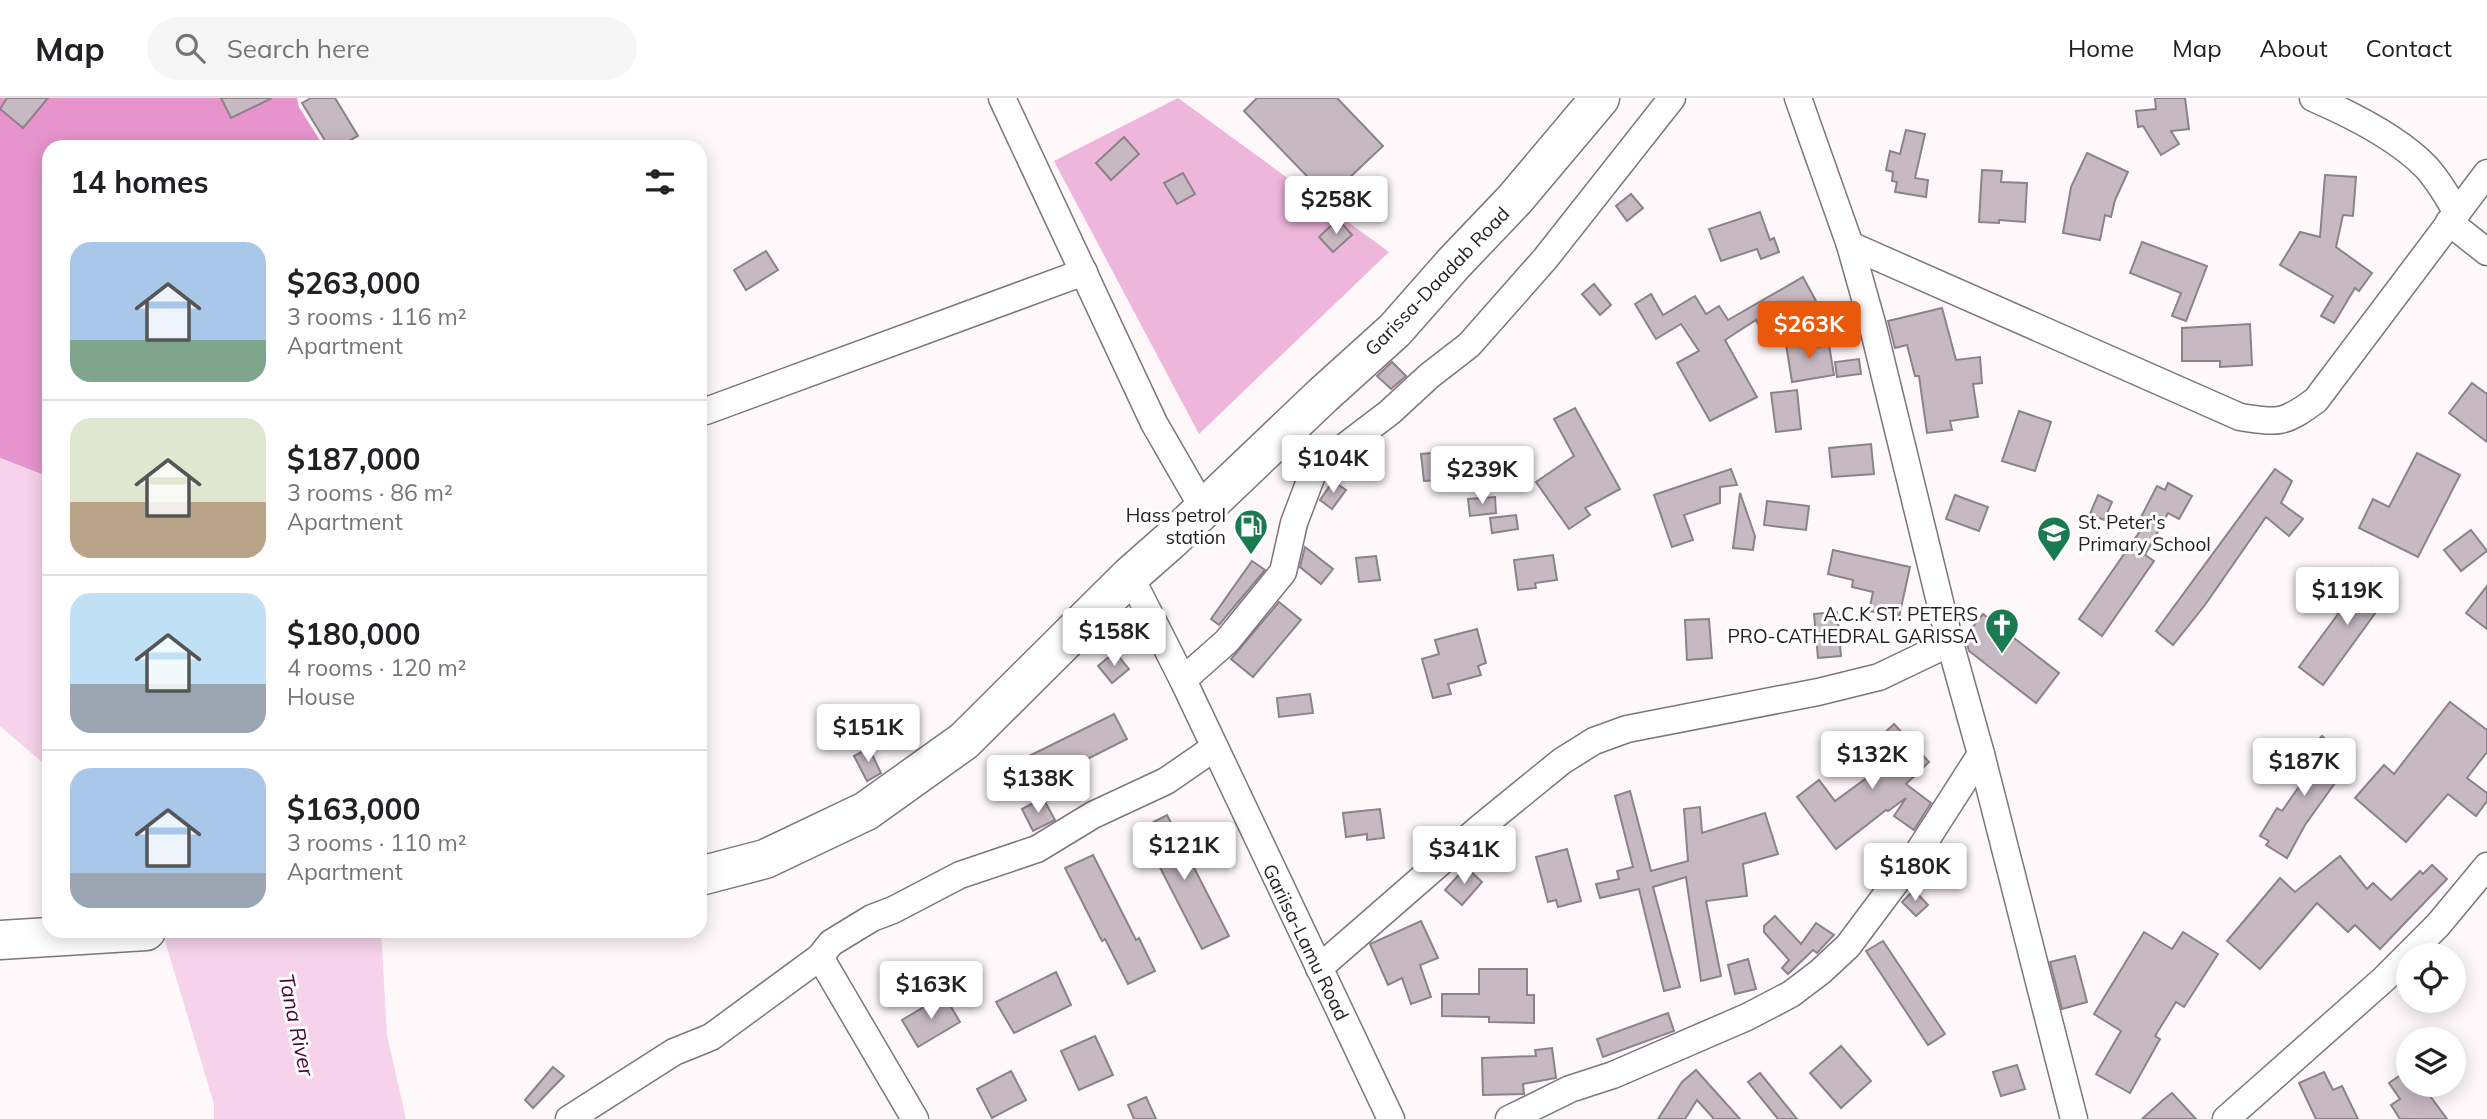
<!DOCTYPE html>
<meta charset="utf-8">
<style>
body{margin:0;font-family:Mulish,sans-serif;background:#f6f6f6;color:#202124;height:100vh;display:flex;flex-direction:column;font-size:26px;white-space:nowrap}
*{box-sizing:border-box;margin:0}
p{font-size:23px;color:#757577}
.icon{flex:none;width:38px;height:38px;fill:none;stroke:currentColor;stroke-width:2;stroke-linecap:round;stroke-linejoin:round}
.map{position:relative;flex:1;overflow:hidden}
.drawer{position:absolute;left:42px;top:42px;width:665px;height:798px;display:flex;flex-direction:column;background:#fff;border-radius:21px;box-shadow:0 4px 18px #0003}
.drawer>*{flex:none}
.fabs{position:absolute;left:2396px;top:845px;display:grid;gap:14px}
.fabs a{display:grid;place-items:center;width:70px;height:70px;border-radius:50%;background:#fff;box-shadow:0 4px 18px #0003;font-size:35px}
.price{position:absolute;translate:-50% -60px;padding:0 16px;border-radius:7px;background:#fff;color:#222;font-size:23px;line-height:46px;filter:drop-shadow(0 2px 4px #0008)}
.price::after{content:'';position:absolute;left:50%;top:42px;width:21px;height:16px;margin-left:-10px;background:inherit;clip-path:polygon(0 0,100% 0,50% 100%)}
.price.active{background:#ea580c;color:#fff}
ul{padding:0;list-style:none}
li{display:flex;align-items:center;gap:21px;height:175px;padding:0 28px}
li+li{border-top:2px solid #e0e0e0}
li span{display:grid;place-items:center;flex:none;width:196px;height:140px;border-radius:21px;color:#555}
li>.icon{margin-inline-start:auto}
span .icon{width:84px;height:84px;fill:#fffc;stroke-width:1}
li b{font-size:30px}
h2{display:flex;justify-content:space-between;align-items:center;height:84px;padding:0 28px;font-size:30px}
header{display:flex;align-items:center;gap:42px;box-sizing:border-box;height:98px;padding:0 35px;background:#fff;border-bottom:2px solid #e0e0e0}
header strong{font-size:33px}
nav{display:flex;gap:38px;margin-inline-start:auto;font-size:24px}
.search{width:490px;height:63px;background:#f6f6f6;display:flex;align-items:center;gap:18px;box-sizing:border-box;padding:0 24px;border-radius:38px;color:#757577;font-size:26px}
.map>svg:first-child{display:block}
</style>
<header>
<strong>Map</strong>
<div class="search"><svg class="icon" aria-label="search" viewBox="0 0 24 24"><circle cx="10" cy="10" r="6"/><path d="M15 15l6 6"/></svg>Search here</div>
<nav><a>Home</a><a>Map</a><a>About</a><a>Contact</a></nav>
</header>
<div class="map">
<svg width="2487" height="1021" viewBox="0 0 2487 1021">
<rect width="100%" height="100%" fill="#fef8fb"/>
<path fill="#efb6dc" d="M1178,0l211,154 -190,182 -145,-273z"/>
<path fill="#e794cc" d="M0,0h297l2,9 25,40h-275v330l-49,-19z"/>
<g fill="#f6d3ea">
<path d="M0,360l49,19v291l-49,-42z"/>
<path d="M162,833h219l6,104 19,84h-192v-15z"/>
</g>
<g fill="#c7b9c2" stroke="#8e8189" stroke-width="2">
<path d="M7,0h41l-25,30 -23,-19z"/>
<path d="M221,0h51l-41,20z"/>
<path d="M311,0h24l23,38 -20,11h-9l-27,-44z"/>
<path d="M1257,0h80l46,48 -55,52 -84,-87z"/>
<path d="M2155,0h30l4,31 -18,2 8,13 -18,11 -18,-29 -5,1 -2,-16 20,-2z"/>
<path d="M1906,32l19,4 -10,44 13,2 -2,17 -31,-5 2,-10 -5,-1 1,-9 -7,-2 4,-19 10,3z"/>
<path d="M1124,39l15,17 -28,26 -15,-17z"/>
<path d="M2087,55l41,19 -13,28 -4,17 -6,-2 -5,25 -37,-7 8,-46z"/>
<path d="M1982,72l20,1 -1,11 26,1 -2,39 -26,-2v3l-20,-1z"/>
<path d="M1183,75l12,21 -18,10 -13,-21z"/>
<path d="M2325,77l31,2 -3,39 -10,-1 -7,32 36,26 -13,18 -4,-3 -21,35 -13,-7 12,-20 -53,-31 20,-33 20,5z"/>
<path d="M1631,96l12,14 -16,13 -11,-15z"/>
<path d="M1760,114l10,28 4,-2 5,14 -18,7 -4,-10 -36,12 -12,-32z"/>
<path d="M1338,121l14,16 -19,17 -14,-15z"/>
<path d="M2142,144l65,24 -21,55 -14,-5 9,-23 -51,-20z"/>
<path d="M766,153l12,19 -32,20 -12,-20z"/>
<path d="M1803,179l13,24 -9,6 5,7 -40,22 -7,-13 -6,3 -3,-6 -31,20 32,57 -47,24 -33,-58 22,-12 -18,-27 -25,15 -21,-35 16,-10 12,21 32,-19 11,18 13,-8 9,14z"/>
<path d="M1594,186l17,21 -11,10 -18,-21z"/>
<path d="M1942,210l14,52 24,-3 2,26 -9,1 5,33 -28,4 2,9 -25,3 -8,-57h-4l-8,-31 -12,3 -7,-27z"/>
<path d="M2250,226l2,41 -32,2v-6h-38v-33z"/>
<path d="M1815,241l1,8 13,-2 5,30 -42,7 -6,-38z"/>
<path d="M1859,261l2,15 -24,3 -2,-15z"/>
<path d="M1392,264l14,14 -15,13 -14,-13z"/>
<path d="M2472,285l15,11v48l-38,-29z"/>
<path d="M1797,292l4,39 -25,3 -5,-39z"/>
<path d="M1575,310l45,81 -35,19 5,7 -21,14 -33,-47 38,-26 -20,-37z"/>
<path d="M2019,313l32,11 -16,49 -33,-10z"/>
<path d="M1871,346l3,30 -42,3 -3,-29z"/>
<path d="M1461,349l2,31 -39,3 -3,-27 23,-2v-4z"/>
<path d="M2417,355l43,22 -42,82 -59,-29 14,-29 16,8z"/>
<path d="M1731,371l6,16 -17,2v16l-36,12 9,25 -21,7 -18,-52z"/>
<path d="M2275,371l17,12 -11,22 22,16 -14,17 -23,-19 -61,88 -32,40 -17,-14z"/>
<path d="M1333,383l13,9 -14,19 -12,-9z"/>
<path d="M2168,385l24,13 -13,23 -11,-6 -23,42 9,6 -52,75 -23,-17 66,-95 -6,-3 18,-35 8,4z"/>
<path d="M1740,395l15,43 -2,14 -20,-2z"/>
<path d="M1955,397l33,12 -9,24 -33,-12z"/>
<path d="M2098,397l14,7 -8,18 -14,-6z"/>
<path d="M1495,399l1,16 -26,3 -2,-17z"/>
<path d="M1767,403l42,5 -3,24 -42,-5z"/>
<path d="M1516,417l2,14 -26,4 -2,-15z"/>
<path d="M2471,432l16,21 -26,20 -17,-21z"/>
<path d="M1305,449l28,22 -12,15 -21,-17z"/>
<path d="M1833,452l77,17 -11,50 -30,-6 4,-19 -21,-5 1,-7 -25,-6z"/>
<path d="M1553,457l4,25 -22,3 1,5 -18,2 -4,-30z"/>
<path d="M1376,458l4,24 -21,2 -3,-24z"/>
<path d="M1252,463l13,9 -46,55 -8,-6z"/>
<path d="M2372,470l23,18 -72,99 -24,-18z"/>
<path d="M2487,488v43l-21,-16z"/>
<path d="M1279,504l22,18 -48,57 -22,-18z"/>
<path d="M1837,514l4,44 -23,2 -4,-44z"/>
<path d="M1983,516l76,59 -23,30 -67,-52 -4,-14z"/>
<path d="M1709,521l3,39 -25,2 -2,-40z"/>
<path d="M1477,531l9,34 -8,3 3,9 -33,9 3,10 -18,4 -11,-39 17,-5 -4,-14z"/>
<path d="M1115,554l14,17 -17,14 -14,-17z"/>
<path d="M1310,596l3,19 -34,4 -2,-19z"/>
<path d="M2450,604l37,28v22l-20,26 20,15v8l-11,15 -28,-22 -42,48 -51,-44 29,-33 10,9z"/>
<path d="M1114,616l13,25 -87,44 -13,-26z"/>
<path d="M1894,626l35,38 -23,22 25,19 -17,27 -20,-14 12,-18 -18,13 -2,-1 -50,39 -39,-52 22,-17 16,21 41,-30 -15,-16z"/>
<path d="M2322,638l26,22 -18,21 5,4 -30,42 -18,33 -21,-13 3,-4 -9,-5 17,-28 5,3 33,-47 -10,-9z"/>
<path d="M869,650l12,25 -14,8 -13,-25z"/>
<path d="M1630,693l21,80 37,-10 -4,-52 16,-2 2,26 63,-20 13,41 -35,10 4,32 -41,5 15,75 -20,5 -15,-104 -33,10 27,100 -16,4 -25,-102 -39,9 -4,-14 23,-5 -2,-8 16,-4 -18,-71z"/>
<path d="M1043,700l12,22 -22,11 -11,-22z"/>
<path d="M1380,711l4,29 -17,2v-6l-21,3 -3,-24z"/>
<path d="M1167,717l62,121 -27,13 -62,-120z"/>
<path d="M1567,751l14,52 -23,6 -2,-7 -8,2 -12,-45z"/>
<path d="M1093,757l43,85 3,-2 16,33 -27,13 -23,-45 -3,2 -37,-73z"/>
<path d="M2340,758l27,33 6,-6 18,17 29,-29 3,3 9,-9 15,14 -67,70 -25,-24 -7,7 -31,-29 -57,66 -33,-28 53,-63 15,14z"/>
<path d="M1466,769l16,15 -20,23 -17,-15z"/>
<path d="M1914,792l14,15 -12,11 -14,-14z"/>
<path d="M1775,818l26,28 15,-21 18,12 -17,18 -4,-3 -25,24 -6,-6 7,-8 -25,-28v-6z"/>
<path d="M1421,823l17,37 -18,7 11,32 -20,7 -9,-26 -14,7 -18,-41z"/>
<path d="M2144,834l28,17 11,-17 35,22 -34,53 -8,-5 -21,34 5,3 -30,54 -34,-19 25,-43 -27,-17z"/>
<path d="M1883,843l62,93 -17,11 -62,-94z"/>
<path d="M2075,858l12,46 -25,7 -12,-47z"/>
<path d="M1748,861l8,30 -21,5 -7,-29z"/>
<path d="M1479,871h48v26h7v28l-45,-1v-5l-47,-1v-22h37z"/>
<path d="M1056,874l15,33 -57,28 -18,-31z"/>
<path d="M944,897l16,27 -42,25 -16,-27z"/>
<path d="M1668,915l6,18 -71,26 -6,-18z"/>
<path d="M1095,938l18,39 -34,15 -18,-39z"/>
<path d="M1841,948l30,35 -30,27 -31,-35z"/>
<path d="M1552,950l4,30 -33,6 1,10 -41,1 -1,-37 54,-2 -1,-6z"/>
<path d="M2017,967l8,24 -24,7 -8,-24z"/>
<path d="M553,969l11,9 -31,32 -8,-8z"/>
<path d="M1696,972l44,49h-26l-17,-19 -12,19h-27l24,-37z"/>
<path d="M2408,972v15h14l25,34h-47l-9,-14 9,-6 -11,-16z"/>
<path d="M1011,973l15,29 -34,18 -15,-29z"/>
<path d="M2324,974l9,18 9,-4 16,33h-42l-17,-36z"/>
<path d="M1760,975l37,46h-19l-30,-37z"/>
<path d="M2172,995l24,26h-54l21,-19z"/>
<path d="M1146,999l10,22h-22l-6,-14z"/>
</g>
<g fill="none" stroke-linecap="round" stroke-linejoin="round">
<g stroke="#81747c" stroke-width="29">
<g id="minor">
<path d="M1002,0l152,325 49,85"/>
<path d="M1798,0l52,147 22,78 78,320 31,111 93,365"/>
<path d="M2313,0c37,16 85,40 113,69 12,13 22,30 31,46"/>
<path d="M2449,124l38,30"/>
<path d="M1850,147l390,172c39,6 44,7 76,-17l171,-227"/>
<path d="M706,313l378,-139"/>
<path d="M1130,478l53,104 208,439"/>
<path d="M1183,582l44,-39 56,-69 11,-49 20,-53 76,-58 39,-36 40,-31 76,-86 127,-161"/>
<path d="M820,859l95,162"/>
<path d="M1319,870l163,-142 80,-65 32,-20 33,-12 191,-37 61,-15 71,-34"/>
<path d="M569,1021l105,-67 37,-15 109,-80 11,-14 41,-25 21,-8 67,-35 77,-26 56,-34 73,-34 48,-33"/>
<path d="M1509,1021l61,-30 43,-14 134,-58 44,-23 29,-22 28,-26 71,-95 62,-97"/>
<path d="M2226,1021l158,-140 54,-54 49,-59"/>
</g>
</g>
<g stroke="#81747c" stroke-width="41">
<g id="highway">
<path d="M700,778l65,-17 101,-48 98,-70 166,-165 42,-37 151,-144 72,-65 59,-67 61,-64 85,-101"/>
<path d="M0,842l146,-9"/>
</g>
</g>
<use href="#minor" stroke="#fff" stroke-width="26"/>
<use href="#highway" stroke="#fff" stroke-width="38"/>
</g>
<defs>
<g id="fuel-pin" transform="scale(1.75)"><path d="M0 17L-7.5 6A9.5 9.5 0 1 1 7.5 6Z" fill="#1a7a50" stroke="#fff"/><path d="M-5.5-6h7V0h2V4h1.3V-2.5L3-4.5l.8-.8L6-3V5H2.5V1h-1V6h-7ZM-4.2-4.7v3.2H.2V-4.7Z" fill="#fff"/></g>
<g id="school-pin" transform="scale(1.75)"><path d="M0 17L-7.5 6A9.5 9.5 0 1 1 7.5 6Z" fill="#1a7a50" stroke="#fff"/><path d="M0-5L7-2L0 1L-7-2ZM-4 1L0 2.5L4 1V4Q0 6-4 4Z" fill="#fff"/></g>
<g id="church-pin" transform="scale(1.75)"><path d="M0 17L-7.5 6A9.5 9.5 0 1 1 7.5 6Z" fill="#1a7a50" stroke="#fff"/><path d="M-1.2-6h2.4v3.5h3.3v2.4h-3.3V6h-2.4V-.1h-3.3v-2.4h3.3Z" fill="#fff"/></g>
</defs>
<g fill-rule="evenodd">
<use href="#fuel-pin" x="1251" y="428"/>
<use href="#school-pin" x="2054" y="435"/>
<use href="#church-pin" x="2002" y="527"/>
</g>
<g text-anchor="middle" stroke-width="6" stroke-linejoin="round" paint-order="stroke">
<g font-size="19" fill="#252023" stroke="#fff">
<text transform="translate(1437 183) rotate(-46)" y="7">Garissa-Daadab Road</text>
<text transform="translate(1306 844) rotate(64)" y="7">Gariisa-Lamu Road</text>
</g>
<g font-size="19" fill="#252023" stroke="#fff" text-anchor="end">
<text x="1226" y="424">Hass petrol<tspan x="1226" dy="22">station</tspan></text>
<text x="2078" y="431" text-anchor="start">St. Peter's<tspan x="2078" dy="22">Primary School</tspan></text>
<text x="1978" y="523">A.C.K ST. PETERS<tspan x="1978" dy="22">PRO-CATHEDRAL GARISSA</tspan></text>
</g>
<g font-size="21" font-style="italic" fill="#4c013c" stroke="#fff">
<text transform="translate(296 927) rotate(78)" y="7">Tana River</text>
</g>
</g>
</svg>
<div class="fabs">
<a><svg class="icon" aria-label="locate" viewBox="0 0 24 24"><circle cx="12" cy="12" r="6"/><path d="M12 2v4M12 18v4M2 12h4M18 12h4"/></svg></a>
<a><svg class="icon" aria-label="layers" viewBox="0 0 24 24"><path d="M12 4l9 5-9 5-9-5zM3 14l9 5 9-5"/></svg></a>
</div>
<b class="price" style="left:1336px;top:138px">$258K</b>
<b class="price active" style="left:1809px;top:263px">$263K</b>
<b class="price" style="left:1333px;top:397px">$104K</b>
<b class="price" style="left:1482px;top:408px">$239K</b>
<b class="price" style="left:2347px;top:529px">$119K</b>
<b class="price" style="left:1114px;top:570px">$158K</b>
<b class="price" style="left:868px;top:666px">$151K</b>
<b class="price" style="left:1872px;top:693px">$132K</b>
<b class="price" style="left:2304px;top:700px">$187K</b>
<b class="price" style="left:1038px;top:717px">$138K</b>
<b class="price" style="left:1184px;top:784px">$121K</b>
<b class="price" style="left:1464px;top:788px">$341K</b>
<b class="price" style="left:1915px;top:805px">$180K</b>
<b class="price" style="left:931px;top:923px">$163K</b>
<section class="drawer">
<h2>14 homes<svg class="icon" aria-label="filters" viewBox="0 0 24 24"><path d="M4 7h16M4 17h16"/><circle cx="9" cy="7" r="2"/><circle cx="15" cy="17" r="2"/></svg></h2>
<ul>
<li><span style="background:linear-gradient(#a9c7e8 70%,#7fa58c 0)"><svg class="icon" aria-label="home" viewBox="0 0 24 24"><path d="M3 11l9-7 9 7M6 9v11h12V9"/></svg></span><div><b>$263,000</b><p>3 rooms · 116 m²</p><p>Apartment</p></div></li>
<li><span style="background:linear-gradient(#dfe7d0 60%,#b9a48a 0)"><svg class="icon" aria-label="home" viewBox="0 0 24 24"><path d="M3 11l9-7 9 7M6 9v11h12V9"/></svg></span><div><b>$187,000</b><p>3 rooms · 86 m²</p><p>Apartment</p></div></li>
<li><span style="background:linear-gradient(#bfe0f5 65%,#9aa5b1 0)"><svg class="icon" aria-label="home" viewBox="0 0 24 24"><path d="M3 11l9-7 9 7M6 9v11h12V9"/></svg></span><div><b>$180,000</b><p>4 rooms · 120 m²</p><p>House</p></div></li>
<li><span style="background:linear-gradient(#a9c7e8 75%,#9aa5b1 0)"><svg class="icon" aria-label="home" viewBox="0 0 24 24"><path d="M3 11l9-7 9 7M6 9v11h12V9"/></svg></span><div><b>$163,000</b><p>3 rooms · 110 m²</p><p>Apartment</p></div></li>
</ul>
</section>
</div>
